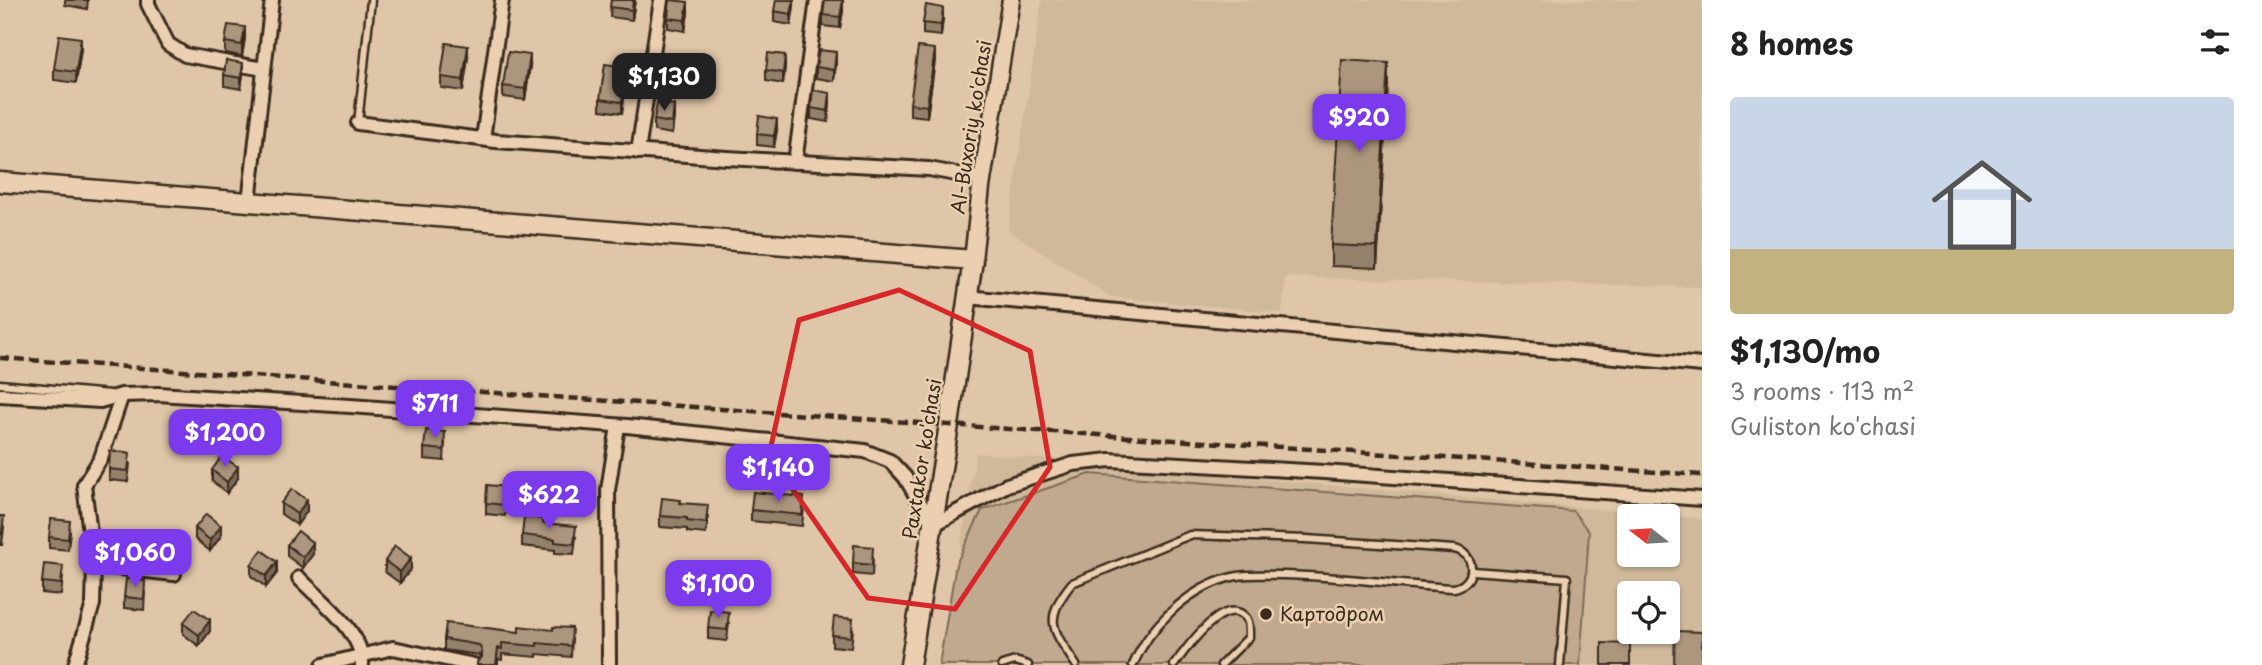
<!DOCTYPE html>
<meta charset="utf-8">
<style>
body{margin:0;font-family:"Playpen Sans",sans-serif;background:#f6f6f6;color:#222;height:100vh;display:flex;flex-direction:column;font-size:26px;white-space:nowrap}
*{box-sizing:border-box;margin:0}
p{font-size:23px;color:#767676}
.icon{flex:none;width:38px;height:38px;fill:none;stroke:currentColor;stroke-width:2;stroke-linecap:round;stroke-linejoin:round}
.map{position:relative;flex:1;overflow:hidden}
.side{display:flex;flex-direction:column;background:#fff;width:560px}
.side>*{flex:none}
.needle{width:46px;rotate:287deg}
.controls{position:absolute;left:1617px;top:504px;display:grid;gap:14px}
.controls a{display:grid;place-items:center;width:63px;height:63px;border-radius:7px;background:#fff;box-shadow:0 2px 5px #0004;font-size:35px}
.price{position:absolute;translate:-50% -60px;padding:0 16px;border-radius:14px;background:#7c3aed;color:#fff;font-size:23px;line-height:46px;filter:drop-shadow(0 2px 4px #0008)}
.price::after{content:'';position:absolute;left:50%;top:42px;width:21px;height:16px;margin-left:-10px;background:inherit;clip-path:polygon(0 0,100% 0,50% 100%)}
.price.on{background:#222;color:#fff}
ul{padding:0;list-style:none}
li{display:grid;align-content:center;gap:14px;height:371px;padding:0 28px}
li span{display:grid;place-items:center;height:217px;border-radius:7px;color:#555}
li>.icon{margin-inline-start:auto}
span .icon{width:126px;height:126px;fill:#fffc;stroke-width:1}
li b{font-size:30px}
h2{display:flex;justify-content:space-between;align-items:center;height:84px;padding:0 28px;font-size:30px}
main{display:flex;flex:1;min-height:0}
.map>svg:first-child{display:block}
</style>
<main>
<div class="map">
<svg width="1702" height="665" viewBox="0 0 1702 665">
<rect width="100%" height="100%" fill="#e0c6a8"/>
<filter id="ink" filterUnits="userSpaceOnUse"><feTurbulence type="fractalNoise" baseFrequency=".0143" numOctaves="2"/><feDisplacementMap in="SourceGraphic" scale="14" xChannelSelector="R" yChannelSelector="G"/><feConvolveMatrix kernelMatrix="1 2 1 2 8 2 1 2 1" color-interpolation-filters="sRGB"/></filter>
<g filter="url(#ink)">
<g fill="#d0b89b" fill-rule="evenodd">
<path d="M1042,0h660v287l-417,-10 -3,36 -171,-16 -103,-67z"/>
<path d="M976,453l726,66v146h-761zM1629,516h39v39h-39zM1629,593h39v39h-39z"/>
</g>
<path fill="#c1a98f" stroke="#7e6a56" stroke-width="2" d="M1090,474l483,37 16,21 -9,133h-641l17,-101 26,-54z"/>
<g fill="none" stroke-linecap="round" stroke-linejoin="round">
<g stroke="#3b2a1e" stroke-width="11">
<g id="service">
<path d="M358,123l13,-123"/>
<path d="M0,384l110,10"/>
<path d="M1472,571l95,7 -7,87"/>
<path d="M1002,665l13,-4 13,4"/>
<path d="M1076,665c-23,-35 -34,-45 -4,-82l118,-48 116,4 148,10c22,4 24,34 0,39 -57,-3 -113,-12 -171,-13 -19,0 -40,-2 -58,4 -39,12 -76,48 -92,86"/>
<path d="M1174,665c11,-15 44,-62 66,-52 10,5 9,14 9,24l-28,28"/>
</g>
</g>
<g stroke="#3b2a1e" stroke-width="18">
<g id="minor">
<path d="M148,0v4l20,40 17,11 79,14"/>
<path d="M358,123l138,18 231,17 202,11 54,10"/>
<path d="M483,139l19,-139"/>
<path d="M638,152l23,-152"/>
<path d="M795,162l22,-162"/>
<path d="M249,202l23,-202"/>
<path d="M967,297l735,68"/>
<path d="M0,395l100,6 22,-6 36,-1 192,12 277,20 238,25 25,10 15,16 28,48 74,-40 66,-21 37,-4 214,12 378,27"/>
<path d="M94,565l80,9"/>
<path d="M299,578c21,22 65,54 63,87"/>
<path d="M75,665l18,-61 1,-39 -10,-80 17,-27 21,-63"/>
<path d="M323,665l70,-17 81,17"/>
<path d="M609,665l-1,-175 10,-64"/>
</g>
</g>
<g stroke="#3b2a1e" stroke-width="21">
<path id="tertiary" d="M973,260l8,-73 30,-187"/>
</g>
<g stroke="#3b2a1e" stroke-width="23">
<path id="secondary" d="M0,182l973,78 -24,165 -39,240"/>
</g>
<use href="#service" stroke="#ead0b1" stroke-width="6"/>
<use href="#minor" stroke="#ead0b1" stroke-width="12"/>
<use href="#tertiary" stroke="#ead0b1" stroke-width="16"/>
<use href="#secondary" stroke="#ead0b1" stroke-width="18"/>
<path stroke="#3b2a1e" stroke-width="4.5" stroke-dasharray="10 5" stroke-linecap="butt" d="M0,358l949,67 753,50"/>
</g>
<g fill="#94816c" stroke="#3b2a1e" stroke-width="2">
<path d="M65,0h23l-1,9 -22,-4z"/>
<path d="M611,0h24l-3,20 -22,-3z"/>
<path d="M794,0l-3,25 -17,-3v-11z"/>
<path d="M843,11l-3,17 -17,-2v-11z"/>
<path d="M688,13l-3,18 -17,-3v-10z"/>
<path d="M943,18l-2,18 -18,-2v-11z"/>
<path d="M245,38l-3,18 -17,-3v-11z"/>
<path d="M81,49l-5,34 -22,-3v-11z"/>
<path d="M468,57l-5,34 -22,-3v-11z"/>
<path d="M935,60l-8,57 -17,-2v-11z"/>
<path d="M836,63l-2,18 -18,-3v-11z"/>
<path d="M530,66l-5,34 -22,-3v-11z"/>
<path d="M785,66l-2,18 -17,-3v-11z"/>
<path d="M243,74l-2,15 -17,-3v-11z"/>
<path d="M627,78l-5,35 -22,-3v-11z"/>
<path d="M1388,83l-11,185 -46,-2v-21z"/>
<path d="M830,104l-2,18 -17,-3v-11z"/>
<path d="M674,116l-2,18 -18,-3v-11z"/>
<path d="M777,130l-3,17 -17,-2v-11z"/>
<path d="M445,443l-1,18 -20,-2v-11z"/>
<path d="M130,464l-2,18 -19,-2v-11z"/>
<path d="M212,470l26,8 -11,15 -15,-12z"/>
<path d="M507,498l-2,18 -19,-2v-11z"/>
<path d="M281,503l26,8 -10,14 -16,-11z"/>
<path d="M681,503l27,13 -2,18 -19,-2v-3l-27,-2v-11z"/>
<path d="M804,508l-2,18 -51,-5v-11z"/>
<path d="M0,516l4,11 -2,18h-2z"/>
<path d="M543,523l33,14 -2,17 -19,-1v-3l-33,-4v-11z"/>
<path d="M195,528l26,8 -11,15 -15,-12z"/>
<path d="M70,532l-2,18 -19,-2v-11z"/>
<path d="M287,545l26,9 -10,14 -16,-12z"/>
<path d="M156,549l-2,14 -19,-2v-11z"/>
<path d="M873,558l-1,18 -19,-2v-11z"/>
<path d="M385,561l26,8 -11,14 -15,-11z"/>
<path d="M251,565l26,8 -11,14 -15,-11z"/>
<path d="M63,577l-2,18 -19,-2v-11z"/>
<path d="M145,592l-1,18 -20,-2v-11z"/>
<path d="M183,623l27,8 -11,15 -16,-12z"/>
<path d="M729,623l-2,18 -19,-2v-11z"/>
<path d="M853,630l-2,18 -19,-2v-11z"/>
<path d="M444,639h128l-1,18 -34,-3v3l-35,-3v6l-4,-1v6h-21l3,-6 -1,-4 -35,-5z"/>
</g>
<g fill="#786958" stroke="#3b2a1e" stroke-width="2">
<path d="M633,0h2l-3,20v-10z"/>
<path d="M794,0v7l-3,18v-11z"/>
<path d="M843,0v11l-3,17v-11z"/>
<path d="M688,2v11l-3,18v-11z"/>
<path d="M943,8v10l-2,18v-11z"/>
<path d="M245,27v11l-3,18v-11z"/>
<path d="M81,38v11l-5,34v-11z"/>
<path d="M468,46v11l-5,34v-11z"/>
<path d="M935,49v11l-8,57v-11z"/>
<path d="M836,52v11l-2,18v-11z"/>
<path d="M530,55v11l-5,34v-11z"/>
<path d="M785,55v11l-2,18v-11z"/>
<path d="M243,63v11l-2,15v-11z"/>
<path d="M1388,63v20l-11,185v-21z"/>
<path d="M627,67v11l-5,35v-11z"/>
<path d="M830,93v11l-2,18v-11z"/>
<path d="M674,105v11l-2,18v-11z"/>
<path d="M777,119v11l-3,17v-11z"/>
<path d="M238,467v11l-11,15v-11z"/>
<path d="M307,500v11l-10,14v-11z"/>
<path d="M221,526v10l-11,15v-11z"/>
<path d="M313,543v11l-10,14v-11z"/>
<path d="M411,558v11l-11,14v-11z"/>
<path d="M277,562v11l-11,14v-11z"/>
<path d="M210,620v11l-11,15v-11z"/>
</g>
<g fill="#ac967e" stroke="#3b2a1e" stroke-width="2">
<path d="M611,0h22l-1,10 -22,-3z"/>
<path d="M670,0l18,2 -3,18 -17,-2z"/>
<path d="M776,0h18l-3,14 -17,-3z"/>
<path d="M825,0h18l-3,17 -17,-2z"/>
<path d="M926,5l17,3 -2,17 -18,-2z"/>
<path d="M228,25l17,2 -3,18 -17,-3z"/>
<path d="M59,35l22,3 -5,34 -22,-3z"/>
<path d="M446,43l22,3 -5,34 -22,-3z"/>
<path d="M918,47l17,2 -8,57 -17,-2z"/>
<path d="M819,50l17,2 -2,18 -18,-3z"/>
<path d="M508,52l22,3 -5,34 -22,-3z"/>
<path d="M768,53l17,2 -2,18 -17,-3z"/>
<path d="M226,60l17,3 -2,15 -17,-3z"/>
<path d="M1342,60l46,3 -11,184 -46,-2z"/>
<path d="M605,64l22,3 -5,35 -22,-3z"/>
<path d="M813,90l17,3 -2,18 -17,-3z"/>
<path d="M657,103l17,2 -2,18 -18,-3z"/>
<path d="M759,116l18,3 -3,17 -17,-2z"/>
<path d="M426,430l19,2 -1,18 -20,-2z"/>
<path d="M110,451l20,2 -2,18 -19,-2z"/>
<path d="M222,456l16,11 -11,15 -15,-12z"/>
<path d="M487,485l20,2 -2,18 -19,-2z"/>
<path d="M292,489l15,11 -10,14 -16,-11z"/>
<path d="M753,492l51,5 -2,18 -51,-5z"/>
<path d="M662,498l19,2 -1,3 28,2 -2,18 -19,-2v-3l-27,-2z"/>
<path d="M206,514l15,12 -11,14 -15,-12z"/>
<path d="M0,516h4l-2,18h-2z"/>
<path d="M524,517l19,2v4l33,3 -2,18 -19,-2v-3l-33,-4z"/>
<path d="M51,519l19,2 -2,18 -19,-2z"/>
<path d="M298,531l15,12 -10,14 -16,-12z"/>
<path d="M137,536l19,2 -2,14 -19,-2z"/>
<path d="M854,545l19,2 -1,18 -19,-2z"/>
<path d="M395,546l16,12 -11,14 -15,-11z"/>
<path d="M262,550l15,12 -11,14 -15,-11z"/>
<path d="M44,564l19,2 -2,18 -19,-2z"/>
<path d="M126,579l19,2 -1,18 -20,-2z"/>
<path d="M194,609l16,11 -11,15 -16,-12z"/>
<path d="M710,610l19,2 -2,18 -19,-2z"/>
<path d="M834,617l19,2 -2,18 -19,-2z"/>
<path d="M446,623l73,9v-6l34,4v-3l19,1 -1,18 -34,-3v3l-35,-3v6l-4,-1 -2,17h-19v-3l5,-5v-6l-3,-6 -35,-6z"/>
<path d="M1675,631l27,1v33h-28z"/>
<path d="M1602,643l28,1v21h-28z"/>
</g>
</g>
<path fill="none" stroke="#d62828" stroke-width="5" stroke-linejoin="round" d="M899,290l131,61 20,116 -95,142 -87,-11 -99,-143 30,-135z"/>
<circle fill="#3b2a1e" stroke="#ead0b1" stroke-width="2.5" cx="1266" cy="614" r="7"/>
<g text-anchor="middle" stroke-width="5" stroke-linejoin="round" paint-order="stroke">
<g font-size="19" fill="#3b2a1e" stroke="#ead0b1">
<text transform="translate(971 127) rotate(-81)" y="7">Al-Buxoriy ko'chasi</text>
<text transform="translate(922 459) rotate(-81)" y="7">Paxtakor ko'chasi</text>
</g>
<g font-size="19" fill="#3b2a1e" stroke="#ead0b1" text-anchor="start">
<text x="1280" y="621">Картодром</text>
</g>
</g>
</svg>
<div class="controls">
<a><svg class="needle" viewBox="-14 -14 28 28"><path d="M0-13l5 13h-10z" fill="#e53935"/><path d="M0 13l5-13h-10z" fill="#767676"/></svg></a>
<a><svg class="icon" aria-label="locate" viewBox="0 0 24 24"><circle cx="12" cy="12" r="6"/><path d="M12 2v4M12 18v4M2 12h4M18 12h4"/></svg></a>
</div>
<b class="price on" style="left:664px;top:113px">$1,130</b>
<b class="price" style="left:1359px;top:154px">$920</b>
<b class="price" style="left:435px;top:440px">$711</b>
<b class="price" style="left:225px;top:469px">$1,200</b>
<b class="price" style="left:778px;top:504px">$1,140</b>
<b class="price" style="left:549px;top:531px">$622</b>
<b class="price" style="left:135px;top:589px">$1,060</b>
<b class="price" style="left:718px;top:620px">$1,100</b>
</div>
<section class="side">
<h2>8 homes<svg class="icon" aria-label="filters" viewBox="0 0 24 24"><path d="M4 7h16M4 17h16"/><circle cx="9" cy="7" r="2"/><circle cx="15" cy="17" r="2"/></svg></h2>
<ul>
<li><span style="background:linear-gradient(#c9d6e8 70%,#c2b280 0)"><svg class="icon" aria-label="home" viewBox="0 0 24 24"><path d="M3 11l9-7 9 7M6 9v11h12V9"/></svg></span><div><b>$1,130/mo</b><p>3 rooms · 113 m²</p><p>Guliston ko'chasi</p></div></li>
</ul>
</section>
</main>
